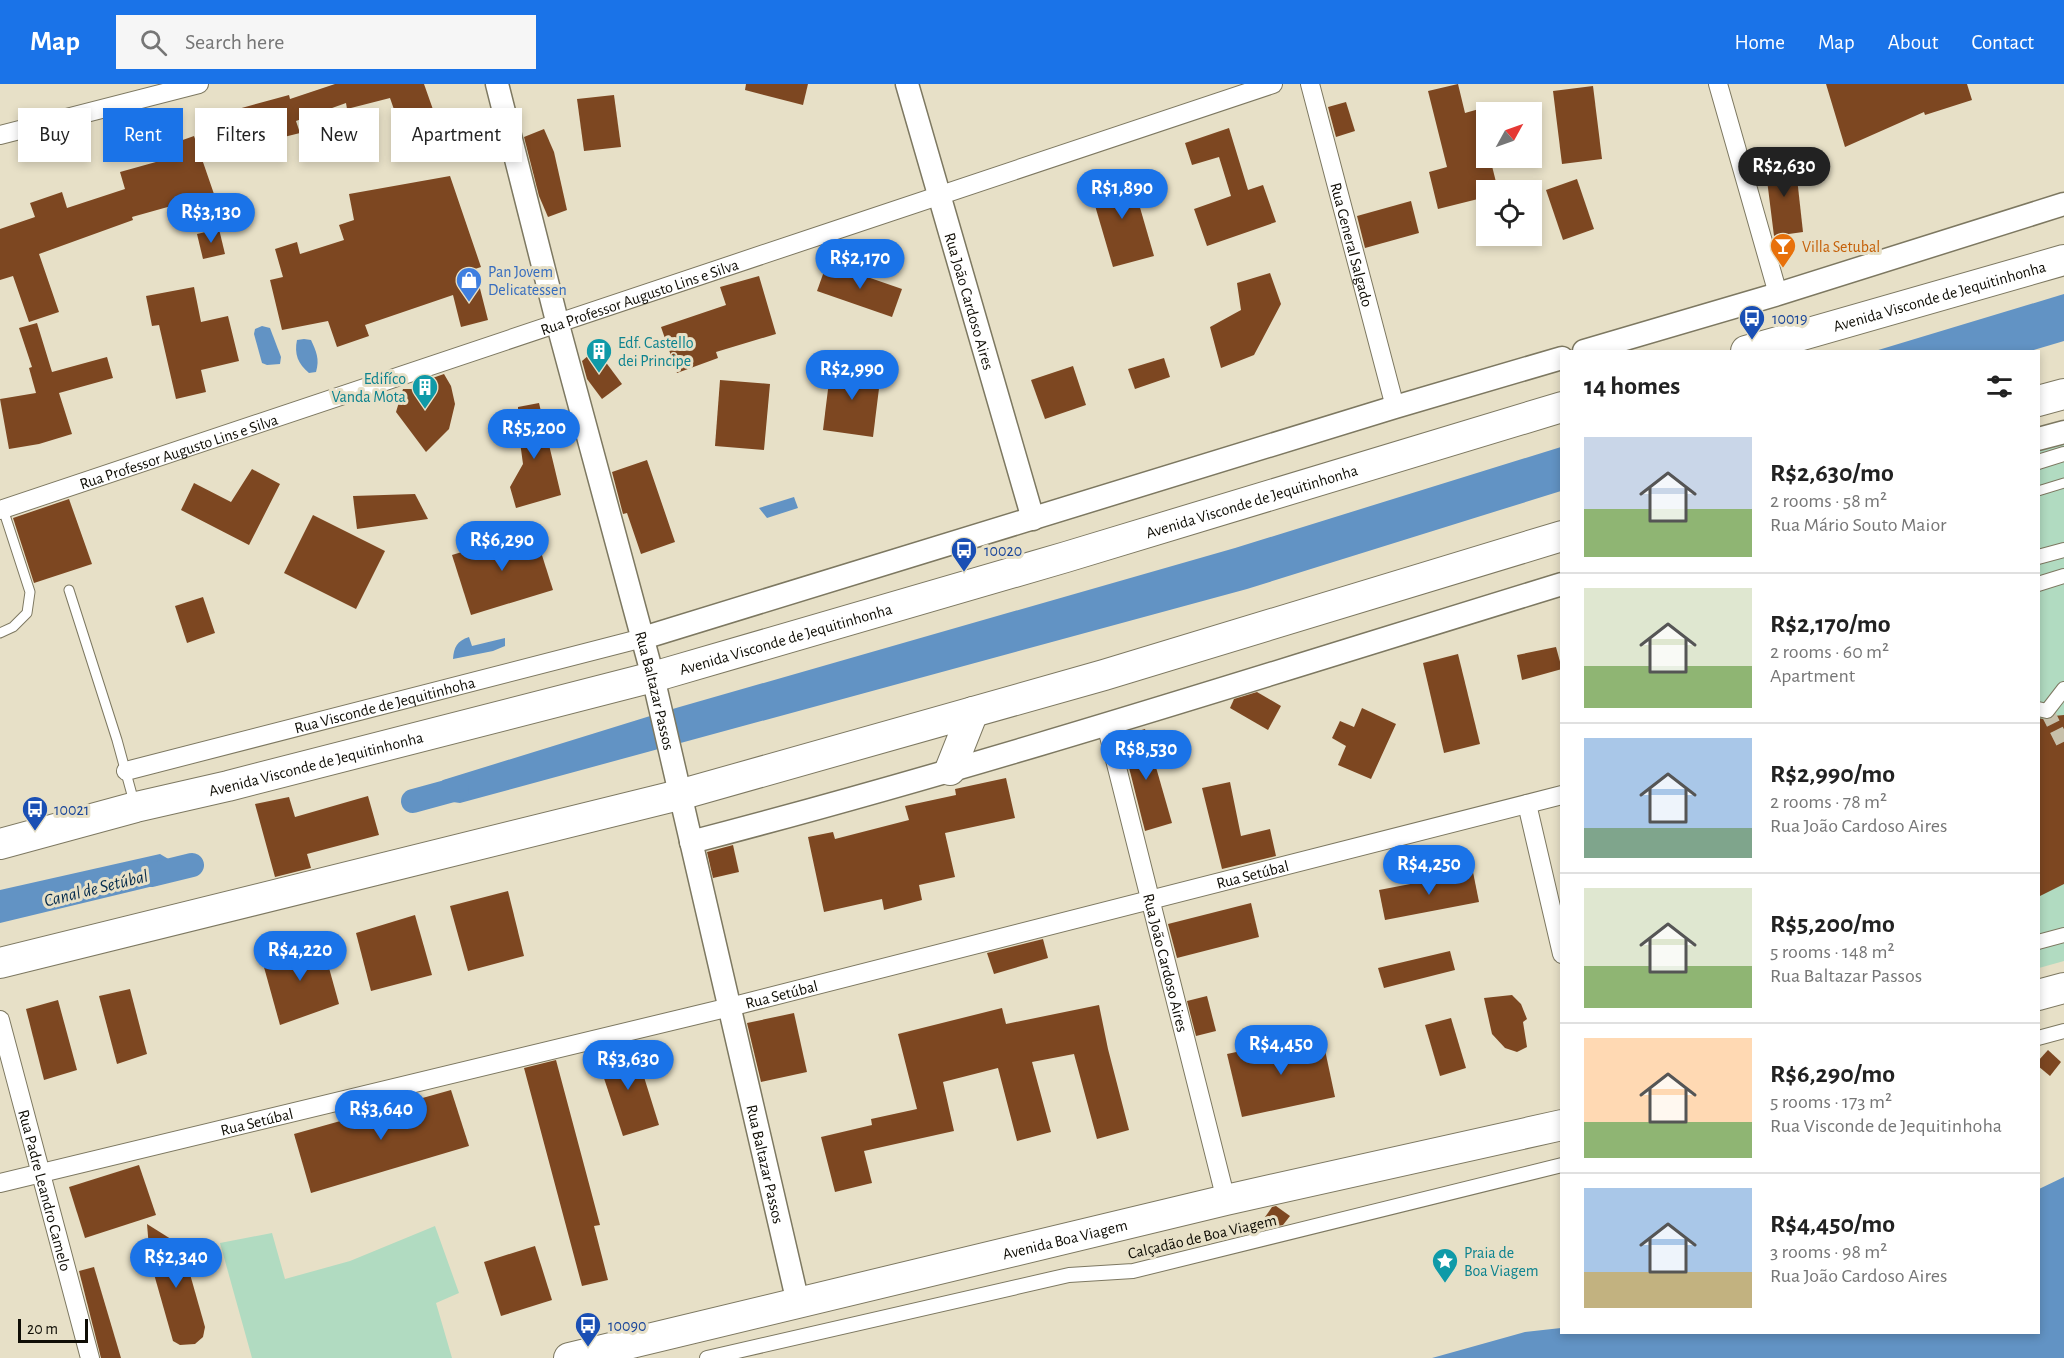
<!DOCTYPE html>
<meta charset="utf-8">
<style>
body{margin:0;font-family:"Alegreya Sans",sans-serif;background:#f6f6f6;color:#222;height:100vh;display:flex;flex-direction:column;font-size:22px;white-space:nowrap}
*{box-sizing:border-box;margin:0}
p{font-size:20px;color:#767676}
.icon{flex:none;width:33px;height:33px;fill:none;stroke:currentColor;stroke-width:2;stroke-linecap:round;stroke-linejoin:round}
.map{position:relative;flex:1;overflow:hidden}
.side{position:absolute;left:1560px;top:266px;width:480px;height:984px;display:flex;flex-direction:column;background:#fff;border-radius:0px;box-shadow:0 3px 9px #0003}
.side>*{flex:none}
.top-card{position:absolute;left:18px;top:24px;width:570px;height:54px;display:flex;gap:12px}
.needle{width:39px;rotate:50deg}
.controls{position:absolute;left:1476px;top:18px;display:grid;gap:12px}
.controls a{display:grid;place-items:center;width:66px;height:66px;border-radius:0px;background:#fff;box-shadow:0 3px 9px #0003;font-size:30px}
.scale{position:absolute;left:18px;bottom:15px;width:70px;box-sizing:border-box;padding-left:6px;border:3px solid #0f0d05;border-top:0;font-size:16px;line-height:21px;white-space:nowrap;color:#0f0d05;-webkit-text-stroke:4px #e7e0c7;paint-order:stroke}
.price{position:absolute;translate:-50% -51px;padding:0 14px;border-radius:21px;background:#1a73e8;color:#fff;font-size:20px;line-height:39px;filter:drop-shadow(0 2px 3px #0008)}
.price::after{content:'';position:absolute;left:50%;top:36px;width:18px;height:14px;margin-left:-9px;background:inherit;clip-path:polygon(0 0,100% 0,50% 100%)}
.price.active{background:#222;color:#fff}
ul{padding:0;list-style:none}
li{display:flex;align-items:center;gap:18px;height:150px;padding:0 24px}
li+li{border-top:2px solid #e0e0e0}
li span{display:grid;place-items:center;flex:none;width:168px;height:120px;border-radius:0px;color:#555}
li>.icon{margin-inline-start:auto}
span .icon{width:72px;height:72px;fill:#fffc;stroke-width:1}
li b{font-size:26px}
h2{display:flex;justify-content:space-between;align-items:center;height:72px;padding:0 24px;font-size:26px}
.tag{padding:0 21px;border-radius:0px;background:#fff;box-shadow:0 3px 9px #0003;font-size:21px;line-height:54px}
.tag.active{background:#1a73e8;color:#fff}
header{display:flex;align-items:center;gap:36px;box-sizing:border-box;height:84px;padding:0 30px;background:#1a73e8;color:#fff}
header strong{font-size:28px}
nav{display:flex;gap:33px;margin-inline-start:auto;font-size:21px}
.search{width:420px;height:54px;background:#f6f6f6;display:flex;align-items:center;gap:15px;box-sizing:border-box;padding:0 21px;border-radius:0px;color:#767676;font-size:22px}
.map>svg:first-child{display:block}
</style>
<header>
<strong>Map</strong>
<div class="search"><svg class="icon" aria-label="search" viewBox="0 0 24 24"><circle cx="10" cy="10" r="6"/><path d="M15 15l6 6"/></svg>Search here</div>
<nav><a>Home</a><a>Map</a><a>About</a><a>Contact</a></nav>
</header>
<div class="map">
<svg width="2064" height="1274" viewBox="0 0 2064 1274">
<rect width="100%" height="100%" fill="#e7e0c7"/>
<g fill="#b1dbc1">
<path d="M2064,355v522l-25,7 -1,-521z"/>
<path d="M435,1142l24,67 -23,10 16,55h-200l-32,-115 52,-10 13,46 65,-18z"/>
</g>
<g fill="#6293c4">
<path d="M2064,210v47l-34,10h-155z"/>
<path d="M262,242l8,2 11,29 -1,7 -13,1 -5,-2 -8,-29 1,-5z"/>
<path d="M304,255l7,1c5,11 9,19 5,32l-7,1c-11,-9 -15,-19 -12,-33z"/>
<path d="M1561,363v44l-314,98 -787,214 -36,-5 19,-18 233,-72 559,-160z"/>
<path d="M794,413l4,11 -31,10 -8,-10z"/>
<path d="M469,553l3,9 33,-8v8l-12,5 -40,8c1,-12 4,-18 16,-22z"/>
<path d="M160,770l22,13 -20,17 -162,39v-33z"/>
<path d="M2064,1093v181h-632l93,-26 36,-4 1,4h476l1,-143z"/>
</g>
<g fill="none" stroke-linecap="round" stroke-linejoin="round">
<g stroke="#6293c4" stroke-width="24">
<path d="M413,717l44,-12"/>
<path d="M151,791l41,-10"/>
</g>
</g>
<g fill="#7d4721">
<path d="M335,0h89l18,51 -35,12 -17,-49 -43,11 -1,-6 -50,18 4,12 -52,13 -10,-37 51,-14 1,4z"/>
<path d="M746,0h62l-5,21 -58,-15z"/>
<path d="M1458,0l7,29 21,-6v51h4l8,32h-12v7l-48,12 -9,-37 18,-5 -19,-76z"/>
<path d="M1826,0h141l5,16 -47,15 -1,-3 -79,35z"/>
<path d="M1593,2l9,73 -40,5 -9,-73z"/>
<path d="M614,11l7,52 -37,4 -7,-52z"/>
<path d="M1346,18l9,29 -19,6 -8,-30z"/>
<path d="M1229,44l19,62 15,-5 13,37 -69,24 -13,-37 37,-13 -12,-39 -27,8 -7,-22z"/>
<path d="M544,45l10,23 13,58 -19,7 -9,-21 -15,-59z"/>
<path d="M194,52l20,58 -82,23 1,3 -94,34 20,58 -30,10 -16,-46 -13,4v-51l35,-12 -5,-14 32,-11 5,16 58,-19 -5,-17 61,-17 -4,-13z"/>
<path d="M1795,76l8,72 -29,4 -9,-72z"/>
<path d="M1130,89l24,83 -41,11 -24,-82z"/>
<path d="M450,92l31,91 -6,2 13,51 -27,7 -8,-32 -88,30 4,11 -32,11 -9,-26 -46,9 -12,-50 13,-3 -8,-28 22,-7 3,12 44,-14 -5,-15 15,-5 -5,-26z"/>
<path d="M1577,95l17,50 -31,11 -17,-50z"/>
<path d="M1411,117l8,32 -54,15 -8,-32z"/>
<path d="M219,145l6,25 -22,5 -6,-25z"/>
<path d="M827,179l75,26 -10,28 -75,-26z"/>
<path d="M1270,189l11,31 -27,51 -33,13 -11,-41 31,-17 -4,-27z"/>
<path d="M759,192l17,58 -60,18 2,6 -41,15 -16,-46 65,-22 -6,-18z"/>
<path d="M194,203l7,35 27,-6 11,45 -38,9 5,22 -30,7 -17,-74 -7,1 -6,-30z"/>
<path d="M37,239l15,49 55,-15 6,21 -54,15 13,41 -33,10 -30,5 -9,-50 36,-6 -7,-25 3,-1 -13,-39z"/>
<path d="M596,265l26,35 -20,15 -15,-20 -5,-18z"/>
<path d="M1164,274l6,19 -35,12 -7,-20z"/>
<path d="M831,281l50,7 -8,65 -50,-7z"/>
<path d="M1073,282l13,39 -41,14 -14,-39z"/>
<path d="M444,290l7,12 4,18 -6,25 -23,23 -30,-40 7,-23h15l-3,-5z"/>
<path d="M720,296l50,4 -6,66 -49,-4z"/>
<path d="M539,319l22,92 -45,13 -6,-21 13,-23 -5,-37v-20z"/>
<path d="M647,376l28,82 -34,12 -14,-41 -4,1 -11,-42z"/>
<path d="M252,385l28,15 -31,61 -68,-35 13,-27 37,19z"/>
<path d="M415,410l13,25 -71,10 -4,-33z"/>
<path d="M69,415l23,65 -58,19 -21,-65z"/>
<path d="M313,431l72,36 -29,58 -72,-36z"/>
<path d="M534,446l19,60 -82,25 -19,-60z"/>
<path d="M203,513l12,36 -28,10 -12,-37z"/>
<path d="M1556,563l6,22 -40,11 -5,-25z"/>
<path d="M1458,570l22,90 -36,9 -21,-90z"/>
<path d="M1257,608l24,14 -13,24 -38,-22 4,-9z"/>
<path d="M1362,624l34,16 -25,55 -33,-14 8,-19 -14,-8 8,-17 14,6z"/>
<path d="M2064,631v169l-26,13v-179l11,2 5,-4z"/>
<path d="M1145,645l27,94 -27,8 -24,-95z"/>
<path d="M1006,694l9,40 -70,15 10,44 -36,8 3,15 -38,10 -2,-11 -58,13 -16,-75 25,-5 2,7 74,-19 -4,-14 51,-11 -1,-6z"/>
<path d="M1230,698l11,54 29,-7 6,27 -54,13 -20,-81z"/>
<path d="M368,712l11,39 -72,19 4,14 -36,9 -20,-73 34,-7 6,20z"/>
<path d="M733,761l6,27 -26,6 -6,-26z"/>
<path d="M1473,788l6,30 -94,18 -6,-30z"/>
<path d="M508,807l16,65 -56,15 -18,-65z"/>
<path d="M1251,819l8,34 -82,21 -9,-34z"/>
<path d="M415,831l17,60 -61,16 -15,-58z"/>
<path d="M321,855l18,65 -59,21 -18,-65z"/>
<path d="M1043,855l5,19 -54,16 -7,-21z"/>
<path d="M1450,867l5,19 -71,18 -6,-20z"/>
<path d="M130,905l17,65 -30,10 -18,-68z"/>
<path d="M1512,911l9,9 6,15 -4,3 4,25 -10,5 -12,-4 -13,-14 -8,-36z"/>
<path d="M1207,912l9,35 -20,5 -9,-35z"/>
<path d="M58,916l19,70 -33,10 -18,-71z"/>
<path d="M1099,921l9,44 21,81 -32,9 -23,-85 -42,8 19,70 -34,9 -19,-73 -55,14 11,49 -90,20 8,32 -37,9 -14,-55 51,-12 -1,-6 46,-10 -19,-75 104,-26 4,16z"/>
<path d="M794,929l13,59 -46,10 -14,-59z"/>
<path d="M1451,934l15,50 -26,8 -15,-51z"/>
<path d="M1322,952l13,61 -93,20 -15,-63 55,-12z"/>
<path d="M634,961l25,80 -36,11 -26,-79z"/>
<path d="M2048,966l13,12 -11,14 -12,-10v-5z"/>
<path d="M556,976l44,165 -6,1 14,54 -26,6 -58,-218z"/>
<path d="M451,1006l18,56 -158,47 -17,-59z"/>
<path d="M139,1081l17,50 -71,23 -16,-51z"/>
<path d="M1276,1122l14,10 -7,9 -11,2 -9,-7 9,-13z"/>
<path d="M147,1140l35,22 23,81 -2,10 -8,7 -15,1 -7,-4 -23,-81z"/>
<path d="M535,1162l17,54 -51,16 -17,-54z"/>
<path d="M94,1183l27,91h-20l-22,-87z"/>
</g>
<g fill="none" stroke-linecap="round" stroke-linejoin="round">
<path stroke="#c7c0aa" stroke-width="14" stroke-dasharray="14 7" stroke-linecap="butt" d="M2047,627l17,34"/>
<g stroke="#7d7861" stroke-width="11">
<g id="service">
<path d="M2038,407l26,-8"/>
<path d="M69,506l48,150 17,62"/>
<path d="M0,549l13,-6 14,-14 3,-21 -27,-83"/>
</g>
</g>
<g stroke="#7d7861" stroke-width="16">
<g id="pedestrian">
<path d="M2038,378l26,-8"/>
<path d="M2038,473l26,-7"/>
<path d="M2038,500l26,-8"/>
<path d="M2038,625l9,2 17,-22"/>
<path d="M2038,858l26,-7"/>
<path d="M2038,954l26,-7"/>
<path d="M707,1274l362,-83 64,-4 429,-106"/>
</g>
</g>
<g stroke="#7d7861" stroke-width="20">
<g id="minor">
<path id="s1" d="M1310,0l85,323"/>
<path d="M1718,0l60,210"/>
<path d="M0,51l199,-51"/>
<path id="s2" d="M0,426c425,-139 848,-286 1273,-426"/>
<path id="s3" d="M1106,640l120,476"/>
<path id="s4" d="M126,687l517,-133"/>
<path d="M1527,720l35,150"/>
<path id="s5" d="M0,936l90,338"/>
<path id="s6" d="M0,1099l730,-176 832,-212"/>
</g>
</g>
<g stroke="#7d7861" stroke-width="25">
<g id="tertiary">
<path id="s7" d="M497,0l61,241 95,352 145,626"/>
<path id="s8" d="M907,0l126,435"/>
<path d="M1584,267l194,-57 286,-90"/>
<path d="M2038,355l26,-7"/>
<path d="M643,554l752,-231 167,-49"/>
<path d="M691,758c293,-76 581,-169 871,-258"/>
</g>
</g>
<g stroke="#7d7861" stroke-width="32">
<g id="primary">
<path id="s9" d="M1746,267l318,-91"/>
<path d="M2038,317l26,-7"/>
<path d="M950,686l23,-58"/>
<path id="s10" d="M0,760l136,-37 92,-21 425,-109 413,-120 496,-150"/>
<path d="M0,879l679,-168 425,-120 458,-139"/>
<path d="M2038,911l26,-7"/>
<path id="s11" d="M569,1274l657,-158 336,-75"/>
</g>
</g>
<use href="#service" stroke="#fff" stroke-width="9"/>
<use href="#pedestrian" stroke="#fff" stroke-width="14"/>
<use href="#minor" stroke="#fff" stroke-width="18"/>
<use href="#tertiary" stroke="#fff" stroke-width="22"/>
<use href="#primary" stroke="#fff" stroke-width="30"/>
</g>
<defs>
<g id="bar-pin" transform="scale(1.35)"><path d="M0 17L-7.5 6A9.5 9.5 0 1 1 7.5 6Z" fill="#e8710a" stroke="#e7e0c7"/><path d="M-6-5H6L.8 .8V4.5H3.5V6h-7V4.5H-.8V.8Z" fill="#fff"/></g>
<g id="shop-pin" transform="scale(1.35)"><path d="M0 17L-7.5 6A9.5 9.5 0 1 1 7.5 6Z" fill="#3f7fe0" stroke="#e7e0c7"/><path d="M-5-2.5h2.3a2.7 3.5 0 0 1 5.4 0H5L5.5 6h-11ZM-1.5-2.5h3a1.5 2.3 0 0 0-3 0Z" fill="#fff"/></g>
<g id="bus-pin" transform="scale(1.35)"><path d="M0 17L-7.5 6A9.5 9.5 0 1 1 7.5 6Z" fill="#1a4fb4" stroke="#e7e0c7"/><path d="M-5-6H5V4H4V6H2V4H-2V6H-4V4H-5ZM-3.5-4V0h7V-4ZM-3.5 1.2v1.5H-2V1.2ZM2 1.2v1.5H3.5V1.2Z" fill="#fff"/></g>
<g id="building-pin" transform="scale(1.35)"><path d="M0 17L-7.5 6A9.5 9.5 0 1 1 7.5 6Z" fill="#0f9aa8" stroke="#e7e0c7"/><path d="M-4-6H4V6H1V3H-1V6H-4ZM-2.5-4.3h1.7v1.8h-1.7ZM.8-4.3h1.7v1.8H.8ZM-2.5-1h1.7V.8h-1.7ZM.8-1h1.7V.8H.8Z" fill="#fff"/></g>
<g id="sight-pin" transform="scale(1.35)"><path d="M0 17L-7.5 6A9.5 9.5 0 1 1 7.5 6Z" fill="#0f9aa8" stroke="#e7e0c7"/><path d="M0-6L1.8-2.2L6-1.7L2.9 1.2L3.7 5.4L0 3.3L-3.7 5.4L-2.9 1.2L-6-1.7L-1.8-2.2Z" fill="#fff"/></g>
</defs>
<g fill-rule="evenodd">
<use href="#bar-pin" x="1783" y="162"/>
<use href="#shop-pin" x="469" y="196"/>
<use href="#bus-pin" x="1752" y="234"/>
<use href="#building-pin" x="599" y="267"/>
<use href="#building-pin" x="425" y="303"/>
<use href="#bus-pin" x="964" y="466"/>
<use href="#bus-pin" x="35" y="725"/>
<use href="#sight-pin" x="1445" y="1177"/>
<use href="#bus-pin" x="588" y="1241"/>
</g>
<g text-anchor="middle" stroke-width="6" stroke-linejoin="round" paint-order="stroke">
<g font-size="16" fill="#0f0d05" stroke="#e7e0c7">
<text dy="6" stroke="none"><textPath href="#s1" startOffset="166">Rua General Salgado</textPath></text>
<text dy="6" stroke="none"><textPath href="#s9" startOffset="201">Avenida Visconde de Jequitinhonha</textPath></text>
<text dy="6" stroke="none"><textPath href="#s2" startOffset="674">Rua Professor Augusto Lins e Silva</textPath></text>
<text dy="6" stroke="none"><textPath href="#s8" startOffset="226">Rua João Cardoso Aires</textPath></text>
<text dy="6" stroke="none"><textPath href="#s2" startOffset="188">Rua Professor Augusto Lins e Silva</textPath></text>
<text dy="6" stroke="none"><textPath href="#s10" startOffset="1298">Avenida Visconde de Jequitinhonha</textPath></text>
<text dy="6" stroke="none"><textPath href="#s10" startOffset="812">Avenida Visconde de Jequitinhonha</textPath></text>
<text dy="6" stroke="none"><textPath href="#s7" startOffset="627">Rua Baltazar Passos</textPath></text>
<text dy="6" stroke="none"><textPath href="#s4" startOffset="267">Rua Visconde de Jequitinhoha</textPath></text>
<text dy="6" stroke="none"><textPath href="#s10" startOffset="326">Avenida Visconde de Jequitinhonha</textPath></text>
<text dy="6" stroke="none"><textPath href="#s6" startOffset="1290">Rua Setúbal</textPath></text>
<text dy="6" stroke="none"><textPath href="#s3" startOffset="246">Rua João Cardoso Aires</textPath></text>
<text dy="6" stroke="none"><textPath href="#s6" startOffset="804">Rua Setúbal</textPath></text>
<text dy="6" stroke="none"><textPath href="#s6" startOffset="264">Rua Setúbal</textPath></text>
<text dy="6" stroke="none"><textPath href="#s7" startOffset="1113">Rua Baltazar Passos</textPath></text>
<text dy="6" stroke="none"><textPath href="#s5" startOffset="176">Rua Padre Leandro Camelo</textPath></text>
<text transform="translate(1202 1152) rotate(-13)" y="6">Calçadão de Boa Viagem</text>
<text dy="6" stroke="none"><textPath href="#s11" startOffset="510">Avenida Boa Viagem</textPath></text>
</g>
<g font-size="16" fill="#c56008" stroke="#e7e0c7" text-anchor="start">
<text x="1802" y="168">Villa Setubal</text>
</g>
<g font-size="16" fill="#366cbe" stroke="#e7e0c7" text-anchor="start">
<text x="488" y="193">Pan Jovem<tspan x="488" dy="18">Delicatessen</tspan></text>
</g>
<g font-size="16" fill="#164399" stroke="#e7e0c7" text-anchor="start">
<text x="1772" y="240">10019</text>
<text x="984" y="472">10020</text>
<text x="54" y="731">10021</text>
<text x="608" y="1247">10090</text>
</g>
<g font-size="16" fill="#0d838f" stroke="#e7e0c7" text-anchor="start">
<text x="618" y="264">Edf. Castello<tspan x="618" dy="18">dei Principe</tspan></text>
<text x="406" y="300" text-anchor="end">Edifíco<tspan x="406" dy="18">Vanda Mota</tspan></text>
<text x="1464" y="1174">Praia de<tspan x="1464" dy="18">Boa Viagem</tspan></text>
</g>
<g font-size="18" font-style="italic" fill="#052b4c" stroke="#e7e0c7">
<text transform="translate(96 804) rotate(-14)" y="6">Canal de Setúbal</text>
</g>
</g>
</svg>
<div class="controls">
<a><svg class="needle" viewBox="-14 -14 28 28"><path d="M0-13l5 13h-10z" fill="#e53935"/><path d="M0 13l5-13h-10z" fill="#767676"/></svg></a>
<a><svg class="icon" aria-label="locate" viewBox="0 0 24 24"><circle cx="12" cy="12" r="6"/><path d="M12 2v4M12 18v4M2 12h4M18 12h4"/></svg></a>
</div>
<div class="scale">20 m</div>
<b class="price active" style="left:1784px;top:114px">R$2,630</b>
<b class="price" style="left:1122px;top:136px">R$1,890</b>
<b class="price" style="left:211px;top:160px">R$3,130</b>
<b class="price" style="left:860px;top:206px">R$2,170</b>
<b class="price" style="left:852px;top:317px">R$2,990</b>
<b class="price" style="left:534px;top:376px">R$5,200</b>
<b class="price" style="left:502px;top:488px">R$6,290</b>
<b class="price" style="left:1146px;top:697px">R$8,530</b>
<b class="price" style="left:1429px;top:812px">R$4,250</b>
<b class="price" style="left:300px;top:898px">R$4,220</b>
<b class="price" style="left:1281px;top:992px">R$4,450</b>
<b class="price" style="left:628px;top:1007px">R$3,630</b>
<b class="price" style="left:381px;top:1057px">R$3,640</b>
<b class="price" style="left:176px;top:1205px">R$2,340</b>
<div class="top-card">
<a class="tag">Buy</a>
<a class="tag active">Rent</a>
<a class="tag">Filters</a>
<a class="tag">New</a>
<a class="tag">Apartment</a>
</div>
<section class="side">
<h2>14 homes<svg class="icon" aria-label="filters" viewBox="0 0 24 24"><path d="M4 7h16M4 17h16"/><circle cx="9" cy="7" r="2"/><circle cx="15" cy="17" r="2"/></svg></h2>
<ul>
<li><span style="background:linear-gradient(#c9d6e8 60%,#8fb573 0)"><svg class="icon" aria-label="home" viewBox="0 0 24 24"><path d="M3 11l9-7 9 7M6 9v11h12V9"/></svg></span><div><b>R$2,630/mo</b><p>2 rooms · 58 m²</p><p>Rua Mário Souto Maior</p></div></li>
<li><span style="background:linear-gradient(#dfe7d0 65%,#8fb573 0)"><svg class="icon" aria-label="home" viewBox="0 0 24 24"><path d="M3 11l9-7 9 7M6 9v11h12V9"/></svg></span><div><b>R$2,170/mo</b><p>2 rooms · 60 m²</p><p>Apartment</p></div></li>
<li><span style="background:linear-gradient(#a9c7e8 75%,#7fa58c 0)"><svg class="icon" aria-label="home" viewBox="0 0 24 24"><path d="M3 11l9-7 9 7M6 9v11h12V9"/></svg></span><div><b>R$2,990/mo</b><p>2 rooms · 78 m²</p><p>Rua João Cardoso Aires</p></div></li>
<li><span style="background:linear-gradient(#dfe7d0 65%,#8fb573 0)"><svg class="icon" aria-label="home" viewBox="0 0 24 24"><path d="M3 11l9-7 9 7M6 9v11h12V9"/></svg></span><div><b>R$5,200/mo</b><p>5 rooms · 148 m²</p><p>Rua Baltazar Passos</p></div></li>
<li><span style="background:linear-gradient(#ffd9b3 70%,#8fb573 0)"><svg class="icon" aria-label="home" viewBox="0 0 24 24"><path d="M3 11l9-7 9 7M6 9v11h12V9"/></svg></span><div><b>R$6,290/mo</b><p>5 rooms · 173 m²</p><p>Rua Visconde de Jequitinhoha</p></div></li>
<li><span style="background:linear-gradient(#a9c7e8 70%,#c2b280 0)"><svg class="icon" aria-label="home" viewBox="0 0 24 24"><path d="M3 11l9-7 9 7M6 9v11h12V9"/></svg></span><div><b>R$4,450/mo</b><p>3 rooms · 98 m²</p><p>Rua João Cardoso Aires</p></div></li>
</ul>
</section>
</div>
